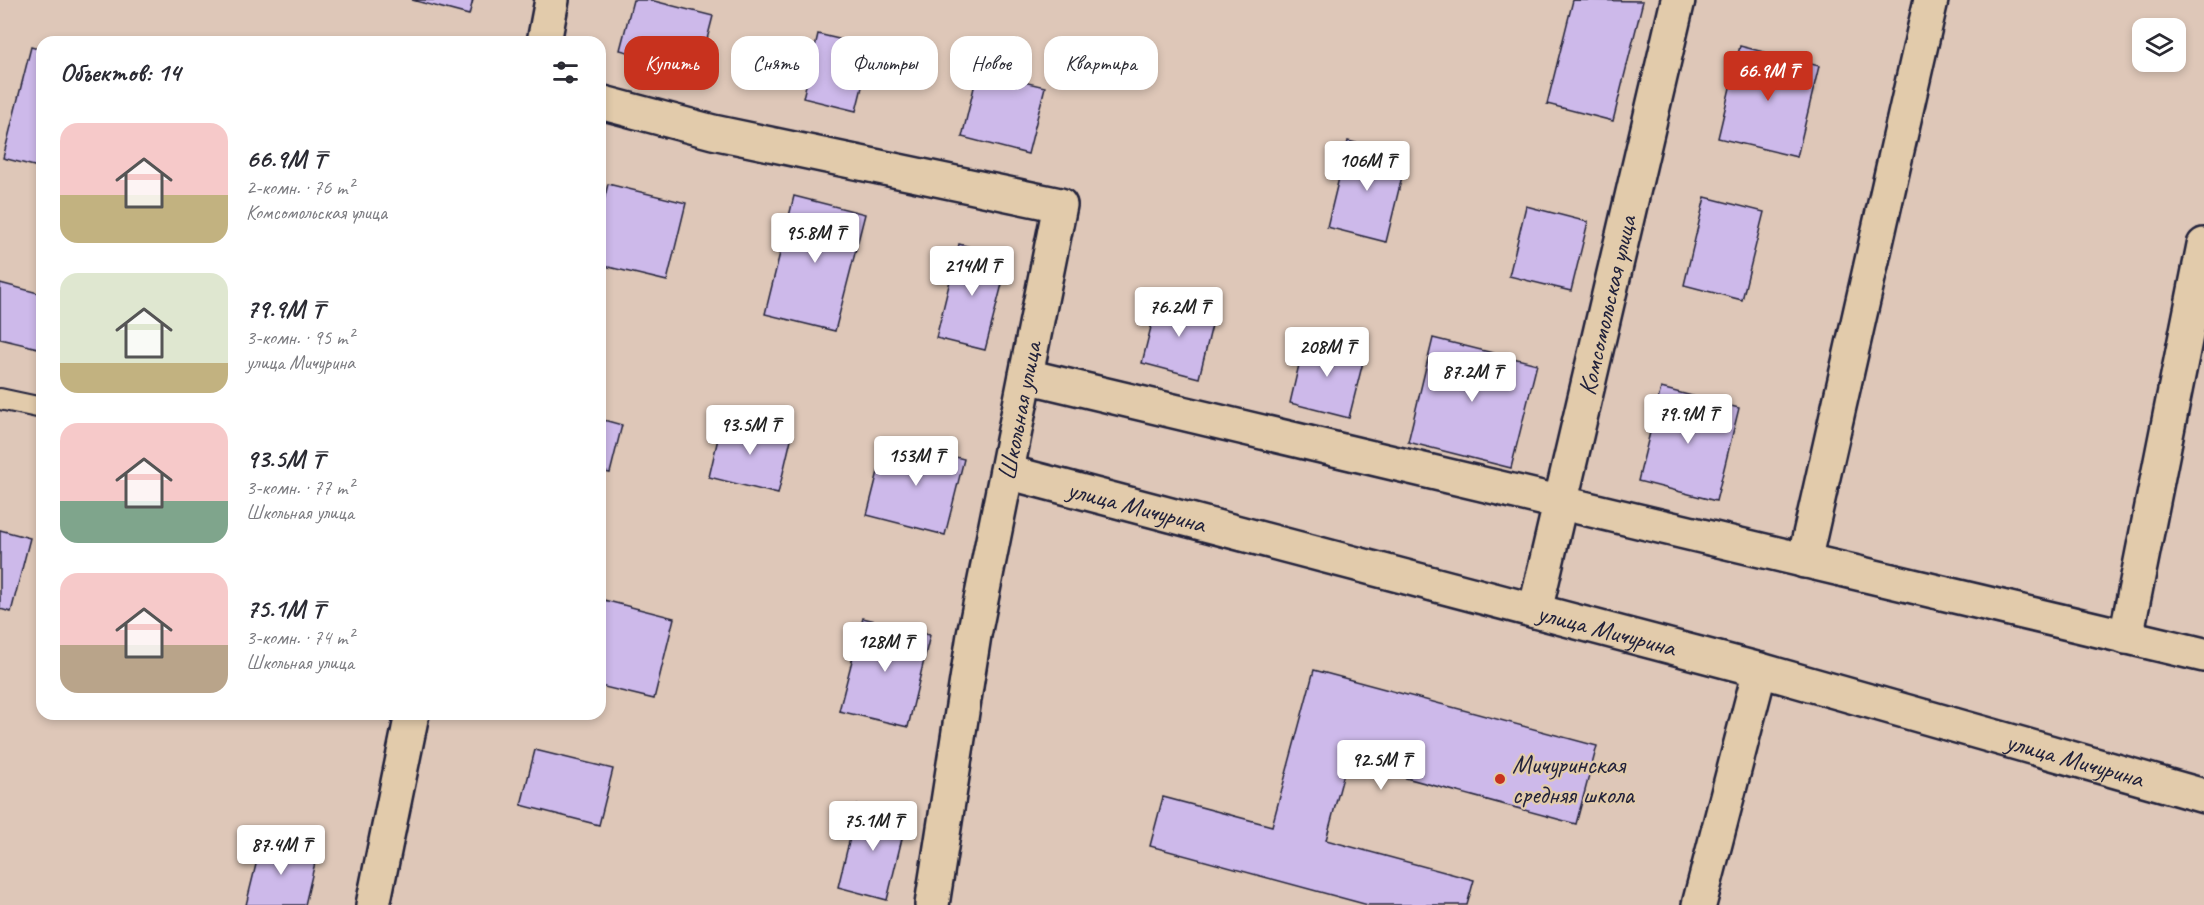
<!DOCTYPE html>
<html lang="ru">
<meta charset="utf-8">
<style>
body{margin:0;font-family:Caveat,sans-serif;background:#f7f7f7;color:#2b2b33;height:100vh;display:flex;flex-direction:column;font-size:22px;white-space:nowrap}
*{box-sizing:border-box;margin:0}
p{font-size:20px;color:#7c7c81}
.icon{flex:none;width:33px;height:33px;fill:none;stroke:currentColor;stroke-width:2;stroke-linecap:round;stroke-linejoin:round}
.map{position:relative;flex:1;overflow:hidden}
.sheet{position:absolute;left:36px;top:36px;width:570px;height:684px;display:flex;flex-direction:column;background:#fff;border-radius:18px;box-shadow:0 3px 9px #0003}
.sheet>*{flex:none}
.banner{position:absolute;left:624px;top:36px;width:570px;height:54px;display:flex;gap:12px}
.tools{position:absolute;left:2132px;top:18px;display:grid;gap:12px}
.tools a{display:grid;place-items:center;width:54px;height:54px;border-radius:12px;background:#fff;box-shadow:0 3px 9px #0003;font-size:30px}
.price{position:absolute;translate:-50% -51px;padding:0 14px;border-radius:6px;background:#fff;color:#222;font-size:20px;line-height:39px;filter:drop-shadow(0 2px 3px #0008)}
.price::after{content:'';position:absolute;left:50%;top:36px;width:18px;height:14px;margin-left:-9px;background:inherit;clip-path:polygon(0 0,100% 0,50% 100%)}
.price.current{background:#c8321e;color:#fff}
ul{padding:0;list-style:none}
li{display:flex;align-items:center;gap:18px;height:150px;padding:0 24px}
li span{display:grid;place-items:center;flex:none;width:168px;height:120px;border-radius:18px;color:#555}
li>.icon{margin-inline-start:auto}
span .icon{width:72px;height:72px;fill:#fffc;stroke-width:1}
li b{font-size:26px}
h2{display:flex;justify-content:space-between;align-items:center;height:72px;padding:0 24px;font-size:26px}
.tag{padding:0 21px;border-radius:18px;background:#fff;box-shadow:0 3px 9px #0003;font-size:21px;line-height:54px}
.tag.current{background:#c8321e;color:#fff}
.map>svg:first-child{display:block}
</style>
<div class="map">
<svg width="2204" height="905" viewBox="0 0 2204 905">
<rect width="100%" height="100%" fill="#dec7b8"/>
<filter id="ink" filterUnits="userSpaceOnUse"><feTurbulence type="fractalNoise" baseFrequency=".0167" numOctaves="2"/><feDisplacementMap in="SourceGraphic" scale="12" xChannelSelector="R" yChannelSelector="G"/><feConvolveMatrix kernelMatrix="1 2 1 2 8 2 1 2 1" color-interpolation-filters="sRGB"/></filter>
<g filter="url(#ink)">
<g fill="#cdb9ea" stroke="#22223b" stroke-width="1.5">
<path d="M412,0h61l-4,15z"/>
<path d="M633,0h17l63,16 -14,54 -79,-20z"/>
<path d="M1573,0l70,1 -30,120 -66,-17z"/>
<path d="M818,34l54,13 -16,64 -53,-13z"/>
<path d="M1740,46l79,20 -22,91 -79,-19z"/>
<path d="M31,47l11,3v118l-39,-10z"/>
<path d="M978,71l67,16 -17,67 -66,-17z"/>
<path d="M1348,141l59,15 -21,86 -59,-15z"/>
<path d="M608,184l78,19 -19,78 -67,-16v-48z"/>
<path d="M794,196l71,18 -30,117 -70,-17z"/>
<path d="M1705,197l59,15 -22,88 -58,-15z"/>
<path d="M1526,206l62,16 -17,69 -62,-15z"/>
<path d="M959,244l50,13 -24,93 -49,-12z"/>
<path d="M0,283l42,11v55l-42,-10z"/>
<path d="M1158,299l57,14 -16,65 -57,-15z"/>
<path d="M1433,338l104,26 -26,104 -103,-26z"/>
<path d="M1305,339l60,15 -16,64 -59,-15z"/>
<path d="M1661,388l78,20 -23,93 -78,-20z"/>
<path d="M723,417l69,18 -14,59 -69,-17z"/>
<path d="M600,419l22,6 -12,48 -10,-2z"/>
<path d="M886,440l78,19 -19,76 -78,-20z"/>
<path d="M0,530l30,8 -19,74 -11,-3z"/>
<path d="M600,599l74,19 -20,81 -54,-13z"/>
<path d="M863,618l67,17 -22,92 -69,-16z"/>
<path d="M1314,670l283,76 -21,78 -229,-62 -21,78 148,40 -7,25h-99l-218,-59 13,-49 109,29z"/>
<path d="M535,750l78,19 -14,56 -78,-20z"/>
<path d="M858,805l49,13 -20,82 -49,-13z"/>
<path d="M262,840l55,14 -12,51h-59z"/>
</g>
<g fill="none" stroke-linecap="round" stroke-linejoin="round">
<g stroke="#22223b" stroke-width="24">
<path id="service" d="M0,399l42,9"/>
</g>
<g stroke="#22223b" stroke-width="38">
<g id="minor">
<path d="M544,42l8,-42"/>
<path d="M600,102l113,30 347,73 -86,430 -42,270"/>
<path d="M1026,376l1178,279"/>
<path id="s1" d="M1007,472l753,198 444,126"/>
<path d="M1804,561l127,-561"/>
<path id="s2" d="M1535,611l143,-611"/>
<path d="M2126,637l78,-392"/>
<path d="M373,905l39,-191"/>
<path d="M1699,905l61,-235"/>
</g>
</g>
<use href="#service" stroke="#e2cbab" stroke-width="20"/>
<use href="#minor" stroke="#e2cbab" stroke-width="33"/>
</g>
</g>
<circle fill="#c8321e" stroke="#e2cbab" stroke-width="2" cx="1500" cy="779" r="6"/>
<g text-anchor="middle" stroke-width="4.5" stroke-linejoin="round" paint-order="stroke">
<g font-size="26" fill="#22223b" stroke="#e2cbab">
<text dy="9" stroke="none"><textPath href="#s2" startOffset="314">Комсомольская улица</textPath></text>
<text transform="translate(1019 411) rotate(-79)" y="9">Школьная улица</text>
<text dy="9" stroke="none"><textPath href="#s1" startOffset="134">улица Мичурина</textPath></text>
<text dy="9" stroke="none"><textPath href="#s1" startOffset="620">улица Мичурина</textPath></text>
<text dy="9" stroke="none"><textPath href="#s1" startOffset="1106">улица Мичурина</textPath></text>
</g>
<g font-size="26" fill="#22223b" stroke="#e2cbab" text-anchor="start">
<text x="1512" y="773">Мичуринская<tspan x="1512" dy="30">средняя школа</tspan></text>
</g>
</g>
</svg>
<div class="tools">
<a><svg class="icon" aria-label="layers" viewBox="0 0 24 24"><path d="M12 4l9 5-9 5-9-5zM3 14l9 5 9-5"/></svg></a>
</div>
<b class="price current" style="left:1768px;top:102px">66.9M ₸</b>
<b class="price" style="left:1367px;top:192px">106M ₸</b>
<b class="price" style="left:815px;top:264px">95.8M ₸</b>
<b class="price" style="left:972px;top:297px">214M ₸</b>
<b class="price" style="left:1179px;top:338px">76.2M ₸</b>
<b class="price" style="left:1327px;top:378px">208M ₸</b>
<b class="price" style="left:1472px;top:403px">87.2M ₸</b>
<b class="price" style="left:1688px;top:445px">79.9M ₸</b>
<b class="price" style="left:750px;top:456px">93.5M ₸</b>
<b class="price" style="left:916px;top:487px">153M ₸</b>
<b class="price" style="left:885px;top:673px">128M ₸</b>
<b class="price" style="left:1381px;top:791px">92.5M ₸</b>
<b class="price" style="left:873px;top:852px">75.1M ₸</b>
<b class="price" style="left:281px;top:876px">87.4M ₸</b>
<div class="banner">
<a class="tag current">Купить</a>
<a class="tag">Снять</a>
<a class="tag">Фильтры</a>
<a class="tag">Новое</a>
<a class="tag">Квартира</a>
</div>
<section class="sheet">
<h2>Объектов: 14<svg class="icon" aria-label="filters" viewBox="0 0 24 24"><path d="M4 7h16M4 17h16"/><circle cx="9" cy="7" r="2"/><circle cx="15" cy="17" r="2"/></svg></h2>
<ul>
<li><span style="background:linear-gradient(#f6c9c9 60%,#c2b280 0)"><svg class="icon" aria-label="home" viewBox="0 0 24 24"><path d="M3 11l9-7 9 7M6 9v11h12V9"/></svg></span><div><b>66.9M ₸</b><p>2-комн. · 76 m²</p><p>Комсомольская улица</p></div></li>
<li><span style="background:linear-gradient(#dfe7d0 75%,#c2b280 0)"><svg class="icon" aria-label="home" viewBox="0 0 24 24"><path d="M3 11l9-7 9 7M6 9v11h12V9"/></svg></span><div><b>79.9M ₸</b><p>3-комн. · 95 m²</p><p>улица Мичурина</p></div></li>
<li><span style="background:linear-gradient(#f6c9c9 65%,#7fa58c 0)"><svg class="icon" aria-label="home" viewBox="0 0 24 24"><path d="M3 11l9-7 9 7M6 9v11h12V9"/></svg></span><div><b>93.5M ₸</b><p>3-комн. · 77 m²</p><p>Школьная улица</p></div></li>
<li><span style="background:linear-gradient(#f6c9c9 60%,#b9a48a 0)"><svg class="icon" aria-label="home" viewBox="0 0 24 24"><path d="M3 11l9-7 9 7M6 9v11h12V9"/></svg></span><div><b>75.1M ₸</b><p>3-комн. · 74 m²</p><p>Школьная улица</p></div></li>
</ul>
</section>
</div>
